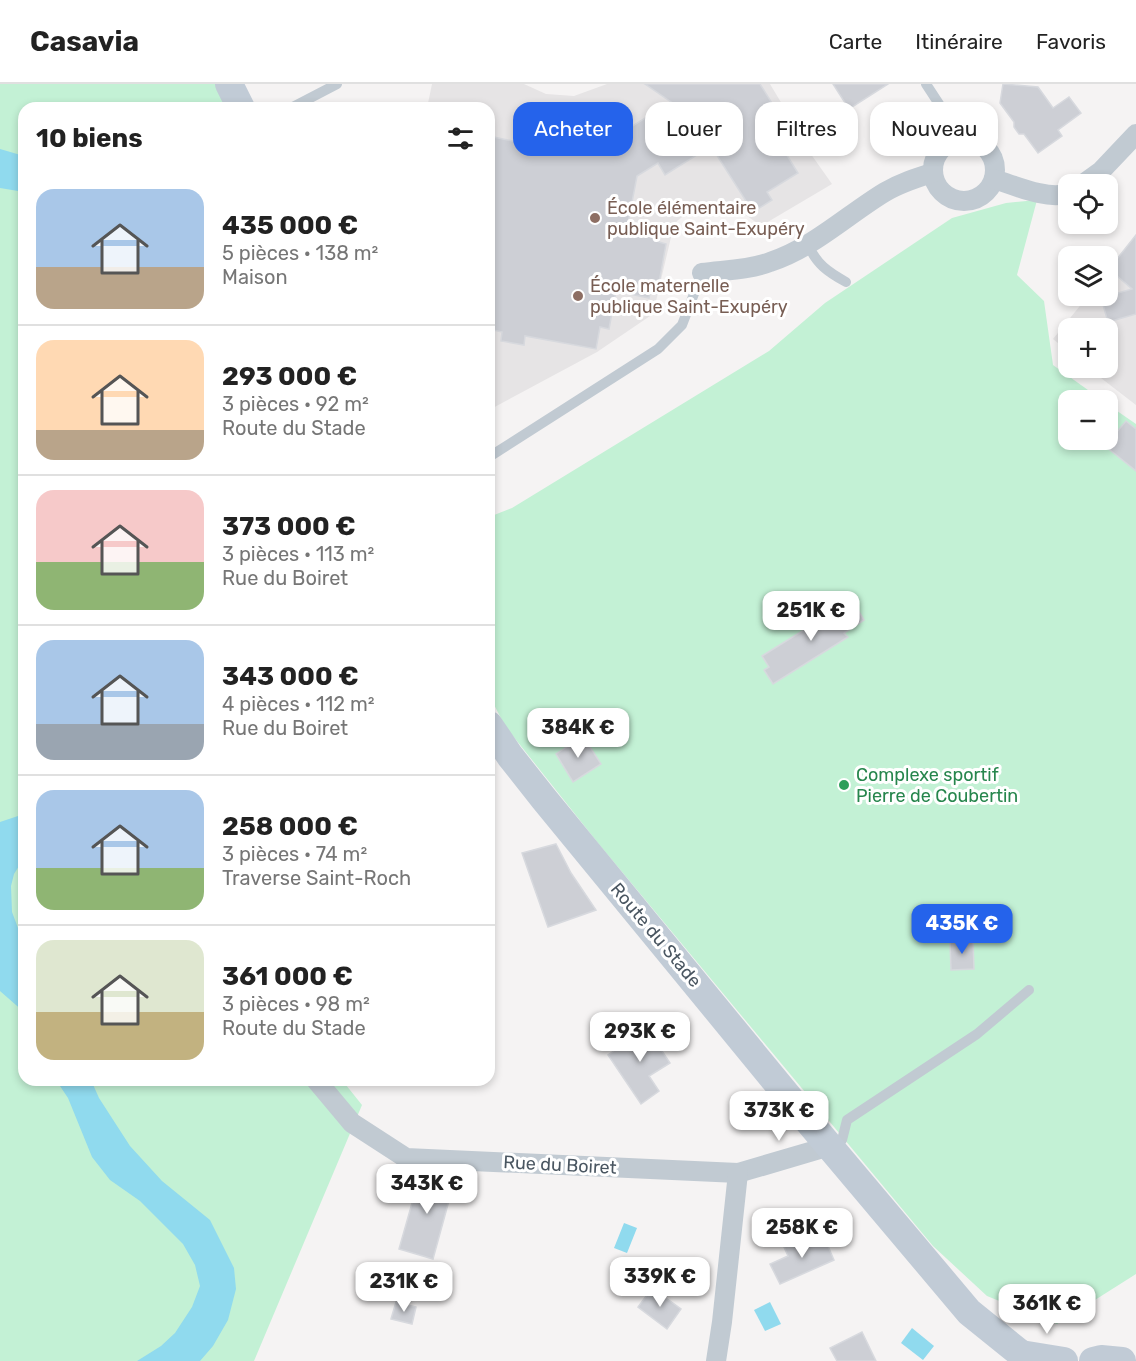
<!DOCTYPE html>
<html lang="fr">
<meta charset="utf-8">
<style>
body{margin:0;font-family:Rubik,sans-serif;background:#f2f2f2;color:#222;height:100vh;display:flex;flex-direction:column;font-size:22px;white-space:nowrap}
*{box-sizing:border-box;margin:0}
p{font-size:20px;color:#767676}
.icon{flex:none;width:33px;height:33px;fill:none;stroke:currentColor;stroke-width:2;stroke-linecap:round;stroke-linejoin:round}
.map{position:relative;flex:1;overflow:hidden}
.sheet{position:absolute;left:18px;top:18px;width:477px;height:984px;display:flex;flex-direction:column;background:#fff;border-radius:18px;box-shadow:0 3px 9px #0003}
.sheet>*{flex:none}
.guide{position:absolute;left:513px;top:18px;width:532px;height:54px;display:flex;gap:12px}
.buttons{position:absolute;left:1058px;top:90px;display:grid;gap:12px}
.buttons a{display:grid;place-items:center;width:60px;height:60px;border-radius:12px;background:#fff;box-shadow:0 3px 9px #0003;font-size:30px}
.price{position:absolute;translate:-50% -51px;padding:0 14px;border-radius:12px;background:#fff;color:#222;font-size:20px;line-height:39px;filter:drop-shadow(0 2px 3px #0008)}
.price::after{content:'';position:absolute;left:50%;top:36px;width:18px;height:14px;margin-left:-9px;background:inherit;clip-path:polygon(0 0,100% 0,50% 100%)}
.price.active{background:#2563eb;color:#fff}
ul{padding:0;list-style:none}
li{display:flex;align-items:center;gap:18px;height:150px;padding:0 18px}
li+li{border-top:2px solid #e0e0e0}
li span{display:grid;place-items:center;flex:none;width:168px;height:120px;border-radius:18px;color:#555}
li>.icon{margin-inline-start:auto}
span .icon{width:72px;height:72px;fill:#fffc;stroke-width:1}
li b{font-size:26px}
h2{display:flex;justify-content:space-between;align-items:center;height:72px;padding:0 18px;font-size:26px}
.pill{padding:0 21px;border-radius:18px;background:#fff;box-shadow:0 3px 9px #0003;font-size:21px;line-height:54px}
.pill.active{background:#2563eb;color:#fff}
header{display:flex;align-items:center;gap:36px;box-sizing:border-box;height:84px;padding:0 30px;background:#fff;border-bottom:2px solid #e0e0e0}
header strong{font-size:28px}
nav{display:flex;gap:33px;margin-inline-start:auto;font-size:21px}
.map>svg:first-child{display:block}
</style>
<header>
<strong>Casavia</strong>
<nav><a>Carte</a><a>Itinéraire</a><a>Favoris</a></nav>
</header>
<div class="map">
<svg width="1136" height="1277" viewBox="0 0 1136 1277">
<rect width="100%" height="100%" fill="#f5f3f3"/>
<g fill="#e6e4e5">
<path d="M432,0h92l22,10 28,2 33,-12h163l15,25 -3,4 50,71 -66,39h-9l-21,-15 -22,-5 -20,5 -17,13 -5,12 -19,81 -56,38 -108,58v-302h-62z"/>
<path d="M1136,151v170l-48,-37h19v-40h-39v23l-15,-12 35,-43h19v-25z"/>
</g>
<g fill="#c3f1d5">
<path d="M0,0h215l13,24h-204v972h318l20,25 -108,256h-254z"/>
<path d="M1037,116l-20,75 27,26 9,64 49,35h-34v40h39v-36l29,20v850l-79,50 -70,-28 -54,-50 -335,-403 -93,-117 -16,-31v-178l23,-9 257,-157 56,-48 127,-85 54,-15z"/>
</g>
<g fill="#90daee">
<path d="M0,65l24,7v36l-24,-4z"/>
<path d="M24,730v44l-10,16 -3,12 1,26 12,32v68l-24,-21v-169z"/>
<path d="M56,996h35l8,18 31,48 32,35 48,39 24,48 2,21 -8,31 -15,26 -13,15h-63l24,-15 14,-13 17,-26 8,-21 -5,-21 -12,-21 -43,-43 -30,-21 -18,-23 -24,-59z"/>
<path d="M624,1139l13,5 -10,25 -13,-5z"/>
<path d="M770,1218l11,22 -16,7 -11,-21z"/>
<path d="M912,1244l22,18 -11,14 -22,-17z"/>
</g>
<g fill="#cdcfd5" stroke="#d7d9de" stroke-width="1.5">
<path d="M645,0h115l15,24 -13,7 36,58 -31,19 5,8 -19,12 -42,-66 -46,29 -7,-12 -21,13 -10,52 33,7 -1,7 7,2 -9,50 -7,-1 -1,5 -33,-7 -7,38 -9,-2 -4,22 -71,-13 -1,9 -23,-4 1,-9 -13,-3v-193l47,10 3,-12 14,3 6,-34 53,10 -5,29 64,-40z"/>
<path d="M833,0h55l-39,25z"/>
<path d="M1003,0l35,3 15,21 16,-11 12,16 -23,17 4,6 -24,17 -14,-19h-5l-5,-7v-5l-14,-19z"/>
<path d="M1136,151v79l-28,8 -7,-24 31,-9 -23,-20z"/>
<path d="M1126,337l10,8v42l-31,-25z"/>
<path d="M852,516l12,20 -20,13 4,4 -75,47 -9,-14 5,-3 -7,-11z"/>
<path d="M583,652l18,28 -28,18 -17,-28z"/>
<path d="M556,760l15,29 25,37 -48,17 -26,-74z"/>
<path d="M950,857h23l1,28 -23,1z"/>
<path d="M644,940l26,39 -21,13 10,15 -18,13 -33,-49 23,-16 -3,-4z"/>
<path d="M420,1091h36l-23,84 -34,-10z"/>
<path d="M810,1151l5,9 10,-5 9,21 -54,24 -10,-20 18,-8 -4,-9z"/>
<path d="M652,1204l29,21 -14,20 -29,-22z"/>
<path d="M396,1218l20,5 -4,17 -21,-5z"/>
<path d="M862,1248l14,29h-39l-7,-13z"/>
</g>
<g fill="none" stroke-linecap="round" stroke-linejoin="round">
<g stroke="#c1cad2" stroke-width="10">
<path d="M926,0l15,23 12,34"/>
<path d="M291,24l46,-24"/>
<path d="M808,160c8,20 20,28 38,38"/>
<path d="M489,373l169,-108 24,-24 20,-52"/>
<path d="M831,1062l11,-6 5,-20 130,-86 52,-44"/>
</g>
<g stroke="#c1cad2" stroke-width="20">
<circle cx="964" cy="86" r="31"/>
<path d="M994,95c19,6 56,22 74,14"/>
<path d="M1083,100l18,-13 35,-37"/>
<path d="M702,189c22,-3 47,-3 68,-11 43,-14 77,-47 115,-70 15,-9 31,-14 47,-19"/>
<path d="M316,996l36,43 54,35 332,15 92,-27"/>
<path d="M716,1277l6,-39 16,-149"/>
</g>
<g stroke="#c1cbd6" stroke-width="28">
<path d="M229,0l12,24"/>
<path d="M489,641l21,31 34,43 265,323 160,190 52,42 5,7"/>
<path d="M1021,1270l43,7"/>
<path d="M1093,1277l8,-2 21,2"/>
</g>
</g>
<g fill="#8d6e63" stroke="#fff" stroke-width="2">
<circle cx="595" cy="134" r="6"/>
<circle cx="578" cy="212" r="6"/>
</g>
<circle fill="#2e9e5b" stroke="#fff" stroke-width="2" cx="844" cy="701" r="6"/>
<g text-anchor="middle" stroke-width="6" stroke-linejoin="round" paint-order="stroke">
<g font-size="18" fill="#785e54" stroke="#fff" text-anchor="start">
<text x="607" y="130">École élémentaire<tspan x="607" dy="21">publique Saint-Exupéry</tspan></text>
<text x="590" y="208">École maternelle<tspan x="590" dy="21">publique Saint-Exupéry</tspan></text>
</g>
<g font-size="18" fill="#27864d" stroke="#fff" text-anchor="start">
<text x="856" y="697">Complexe sportif<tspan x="856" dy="21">Pierre de Coubertin</tspan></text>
</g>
<g font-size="18" fill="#4a5661" stroke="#fff">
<text transform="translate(656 851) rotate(50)" y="6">Route du Stade</text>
<text transform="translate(560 1081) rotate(3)" y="6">Rue du Boiret</text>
</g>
</g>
</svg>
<div class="buttons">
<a><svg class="icon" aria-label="locate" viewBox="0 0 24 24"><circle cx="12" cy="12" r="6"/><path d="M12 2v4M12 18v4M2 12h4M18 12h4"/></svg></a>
<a><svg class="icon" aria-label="layers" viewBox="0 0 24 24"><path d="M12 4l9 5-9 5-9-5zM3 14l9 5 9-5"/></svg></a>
<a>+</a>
<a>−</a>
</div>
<b class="price" style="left:811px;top:558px">251K €</b>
<b class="price" style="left:578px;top:675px">384K €</b>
<b class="price active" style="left:962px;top:871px">435K €</b>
<b class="price" style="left:640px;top:979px">293K €</b>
<b class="price" style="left:779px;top:1058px">373K €</b>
<b class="price" style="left:427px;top:1131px">343K €</b>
<b class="price" style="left:802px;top:1175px">258K €</b>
<b class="price" style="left:660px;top:1224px">339K €</b>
<b class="price" style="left:404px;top:1229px">231K €</b>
<b class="price" style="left:1047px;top:1251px">361K €</b>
<div class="guide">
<a class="pill active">Acheter</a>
<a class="pill">Louer</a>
<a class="pill">Filtres</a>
<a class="pill">Nouveau</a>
</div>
<section class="sheet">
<h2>10 biens<svg class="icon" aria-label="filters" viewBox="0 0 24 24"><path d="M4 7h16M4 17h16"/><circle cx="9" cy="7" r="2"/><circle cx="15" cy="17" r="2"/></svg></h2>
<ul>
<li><span style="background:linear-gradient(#a9c7e8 65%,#b9a48a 0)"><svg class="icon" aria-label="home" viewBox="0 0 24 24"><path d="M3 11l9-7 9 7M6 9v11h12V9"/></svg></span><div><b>435 000 €</b><p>5 pièces · 138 m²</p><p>Maison</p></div></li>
<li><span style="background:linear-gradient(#ffd9b3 75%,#b9a48a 0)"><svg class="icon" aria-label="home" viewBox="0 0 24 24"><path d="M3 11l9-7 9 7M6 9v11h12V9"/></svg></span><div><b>293 000 €</b><p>3 pièces · 92 m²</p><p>Route du Stade</p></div></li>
<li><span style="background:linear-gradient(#f6c9c9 60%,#8fb573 0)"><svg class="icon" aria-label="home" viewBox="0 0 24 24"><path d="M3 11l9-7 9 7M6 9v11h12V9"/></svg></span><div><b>373 000 €</b><p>3 pièces · 113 m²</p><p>Rue du Boiret</p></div></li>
<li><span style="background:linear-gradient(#a9c7e8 70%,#9aa5b1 0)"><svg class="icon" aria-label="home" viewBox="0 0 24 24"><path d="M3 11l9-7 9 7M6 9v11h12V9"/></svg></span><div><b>343 000 €</b><p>4 pièces · 112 m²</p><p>Rue du Boiret</p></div></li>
<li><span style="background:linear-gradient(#a9c7e8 65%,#8fb573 0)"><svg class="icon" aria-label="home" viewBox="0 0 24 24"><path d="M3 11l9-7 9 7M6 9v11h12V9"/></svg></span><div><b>258 000 €</b><p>3 pièces · 74 m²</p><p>Traverse Saint-Roch</p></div></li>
<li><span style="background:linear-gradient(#dfe7d0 60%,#c2b280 0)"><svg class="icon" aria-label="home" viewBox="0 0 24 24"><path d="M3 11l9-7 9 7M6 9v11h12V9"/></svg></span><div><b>361 000 €</b><p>3 pièces · 98 m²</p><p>Route du Stade</p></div></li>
</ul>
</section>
</div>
